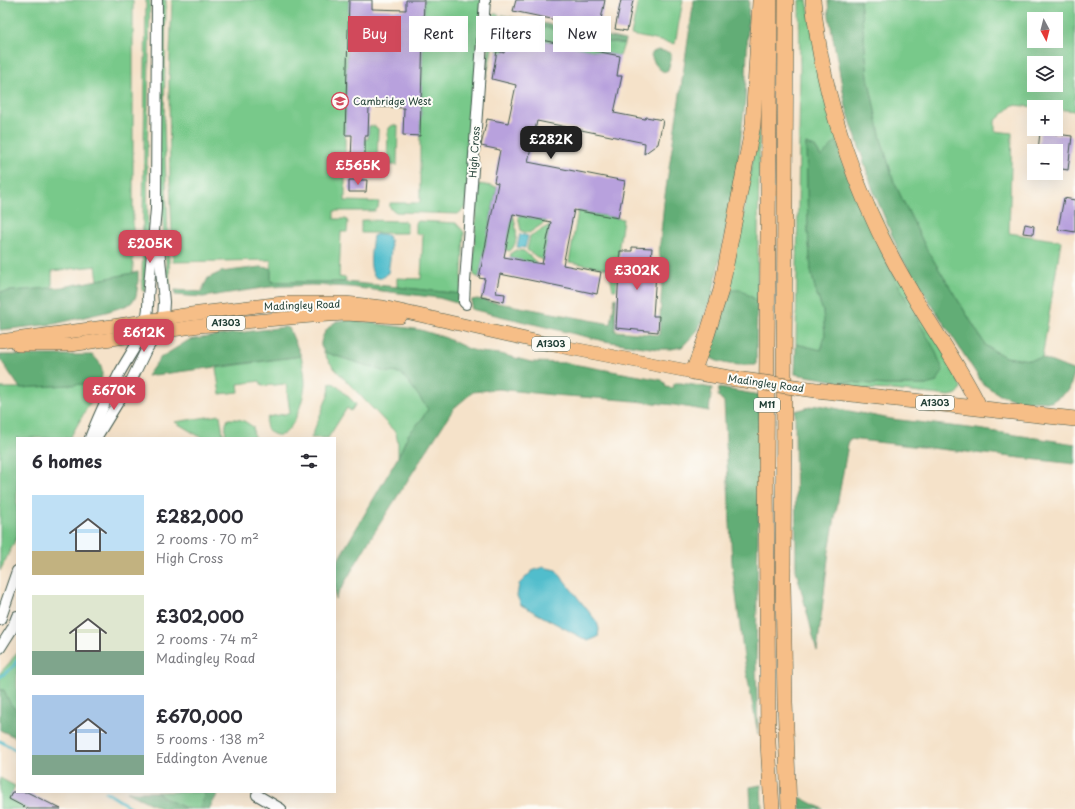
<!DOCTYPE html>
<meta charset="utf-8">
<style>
body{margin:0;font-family:"Playpen Sans",sans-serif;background:#f2f2f3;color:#2b2b33;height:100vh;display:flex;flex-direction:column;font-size:15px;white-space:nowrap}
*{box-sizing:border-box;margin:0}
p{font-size:13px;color:#7c7c81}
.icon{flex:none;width:22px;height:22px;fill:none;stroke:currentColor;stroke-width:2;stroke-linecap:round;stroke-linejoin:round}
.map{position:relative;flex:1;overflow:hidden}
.details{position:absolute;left:16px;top:437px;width:320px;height:356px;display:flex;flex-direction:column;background:#fff;border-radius:0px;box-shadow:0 4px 16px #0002}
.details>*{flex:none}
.hud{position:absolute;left:348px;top:16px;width:380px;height:36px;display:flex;gap:8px}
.needle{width:26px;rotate:173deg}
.controls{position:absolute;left:1027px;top:12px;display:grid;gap:8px}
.controls a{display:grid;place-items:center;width:36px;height:36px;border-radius:0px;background:#fff;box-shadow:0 4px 16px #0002;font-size:20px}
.price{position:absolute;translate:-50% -34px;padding:0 9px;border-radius:8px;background:#d1495b;color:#fff;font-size:13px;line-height:26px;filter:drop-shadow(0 1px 2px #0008)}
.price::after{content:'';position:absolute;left:50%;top:24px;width:12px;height:9px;margin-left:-6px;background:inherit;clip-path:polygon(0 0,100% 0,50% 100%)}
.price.current{background:#222;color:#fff}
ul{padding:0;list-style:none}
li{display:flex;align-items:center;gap:12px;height:100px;padding:0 16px}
li span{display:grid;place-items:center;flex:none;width:112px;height:80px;border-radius:0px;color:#555}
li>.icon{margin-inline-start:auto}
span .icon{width:48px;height:48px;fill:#fffc;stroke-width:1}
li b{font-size:17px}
h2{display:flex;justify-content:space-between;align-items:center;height:48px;padding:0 16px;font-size:17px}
.pill{padding:0 14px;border-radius:0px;background:#fff;box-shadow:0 4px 16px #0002;font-size:14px;line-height:36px}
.pill.current{background:#d1495b;color:#fff}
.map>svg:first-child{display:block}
</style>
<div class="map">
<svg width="1075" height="809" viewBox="0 0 1075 809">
<rect width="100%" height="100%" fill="#fdfcf7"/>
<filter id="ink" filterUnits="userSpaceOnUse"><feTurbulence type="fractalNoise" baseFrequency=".025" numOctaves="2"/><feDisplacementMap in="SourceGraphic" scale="8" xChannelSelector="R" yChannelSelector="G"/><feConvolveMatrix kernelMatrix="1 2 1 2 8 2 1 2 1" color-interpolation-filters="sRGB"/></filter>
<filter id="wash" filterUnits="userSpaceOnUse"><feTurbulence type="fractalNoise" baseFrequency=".012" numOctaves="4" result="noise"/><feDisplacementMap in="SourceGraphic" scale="16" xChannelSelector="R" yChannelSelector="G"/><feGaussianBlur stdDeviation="0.9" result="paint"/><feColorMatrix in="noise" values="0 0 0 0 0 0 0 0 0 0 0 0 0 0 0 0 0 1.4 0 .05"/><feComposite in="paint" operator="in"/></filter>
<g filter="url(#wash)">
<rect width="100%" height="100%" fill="#f5e2c9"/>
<g fill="#78c98a" stroke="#4c835f" fill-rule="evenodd">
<path d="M0,0h133v273l-35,7 -2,-14 -44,5v17l-52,4z"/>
<path d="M146,0h4l-3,164 1,73 -3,55 -3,-2z"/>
<path d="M161,0h5l-2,125 6,163h-2l-7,-90 -4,-93z"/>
<path d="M172,0h177l-4,135v66l34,1 -1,6 -3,3h-41v8h12l2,3 -1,10h-6l-2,45 7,1 -1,4h-74v-22l-98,2 -3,-82 -1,-100z"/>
<path d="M424,0h58l-16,207 -8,7 -62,-2 -6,-4v-5h30v-67z"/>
<path d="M638,0h45l-8,44 -44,-9z"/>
<path d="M799,0h8l20,104 134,283c-2,7 -5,8 -12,9l-56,-6 -57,-2v-7l50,4h40l-19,-84 -20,-39 -72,-115 -9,-3 2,86 3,41 5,21 7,19 2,25 -4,14 -25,-6 4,-275z"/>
<path d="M860,0h215v111l-19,-2v-2h-21l-22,-2 -18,16v10l17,2 -3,100 52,8 -19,117 -12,2 -25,-3 -19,-11 -60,-98 -32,-66 -13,-43 -13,-62zM1034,19h22v22h-22zM1034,63h22v22h-22z"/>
<path d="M495,14h4l-13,65 4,-60z"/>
<path d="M501,20h11l14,3 58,13 9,5 22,1 9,2 -4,12 -113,-22 -3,19 -7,-2z"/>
<path d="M760,100l-3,201 -5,-4h-23l-8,19 -2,-1c8,-31 17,-62 23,-93 8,-40 13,-81 18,-122z"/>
<path d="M393,125l5,1 -1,39h-8l-2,-3 1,-32 2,-3z"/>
<path d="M369,126h6l3,3 -1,35 -5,3h-8l1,-28h3z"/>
<path d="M479,184l18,3 -18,91 -5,-3 -1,-9 3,-47z"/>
<path d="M578,211l45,8 -4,27 -3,44h-3l-4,-21 -40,-7z"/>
<path d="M513,214c3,12 7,28 -3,37l-5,-1z"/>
<path d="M518,215l29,6 -18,12 -8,-2z"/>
<path d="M364,220l40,1 3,2v10h-46v-12z"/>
<path d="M418,221l38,2 8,9 -3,62 -64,-7v-9l24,1 2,-45h-7v-11z"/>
<path d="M550,225l-7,36 -16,-11 3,-14z"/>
<path d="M516,250l8,1 14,13 -28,-6 1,-5z"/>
<path d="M324,352l62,20 15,1c10,11 18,24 27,36l-7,11 -13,15 -10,22v-13l-2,-11 -62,-65 -6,-8z"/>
<path d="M301,356c2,9 4,18 4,27 0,13 -11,49 -24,52 -10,2 -19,-9 -13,-18l22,-4 -4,-29 -24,2 -2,-5 -22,3 1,8 -19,2 -4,-26z"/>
<path d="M101,383l-31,55h-53v99l-17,34v-183h20z"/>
<path d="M330,383l5,1 21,20 -5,7 -4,-3 -19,30h-17l18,-45z"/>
<path d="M220,415l3,19 -1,4h-20l-27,-16z"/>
<path d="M228,419c13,0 14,0 25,8l1,11h-29l1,-14z"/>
<path d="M17,652v59l-7,-7 -6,-14h-4v-17l10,-11z"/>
<path d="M0,778l15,8 -6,13 19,10h-28z"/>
<path d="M156,792h49l-5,17h-12l-18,-8z"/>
</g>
<g fill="#62ad76" stroke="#407555">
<path d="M694,0h55l-4,101 -8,71 -9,49 -16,76 -14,33 -16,17 -11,2h-13l-54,-8 -133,-32 1,-9 5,-1 134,25 4,-26h1l-1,33 44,4 4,-70 -4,-11 5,-52z"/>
<path d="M828,0h32l8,77 13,62 13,43 32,66 60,98 19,11 25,3 12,-2 33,13 -6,19 -18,12 -32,-1 -19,-6 -17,-11 -81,-125 -29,-69 -27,-83 -17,-91z"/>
<path d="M502,15l123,25 -1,4 -9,-2 -15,1 -7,-2 -9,-5 -58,-13 -14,-3h-11z"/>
<path d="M658,50l10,2 3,2v6l-3,10 -4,2c-6,-3 -11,-10 -13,-17l2,-3z"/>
<path d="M836,141l51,121 20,39 28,49 8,20 -6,12 -11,3h-40l-50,-4 -41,-7 1,-30 25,6 4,-14 -2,-25 -7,-19 -5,-21 -3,-41 -2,-86 9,3 6,10z"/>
<path d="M260,267l11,1v14h74l52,5 64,7 -1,10 -21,-6 -89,-11 -39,-2 -42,2 -66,10 -28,-2v-5l26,2 7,-14 13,-6z"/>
<path d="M138,272v11l-2,14 -5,6 -6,3 -19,6 -52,12 -54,6v-38l63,-5z"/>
<path d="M733,290h8l16,11 -1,64c-16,0 -31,1 -45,-7l-1,-3c4,-19 12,-49 23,-65z"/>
<path d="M343,320h10l68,10 25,8 23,11 10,3 21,2 31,8 36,1 95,17 3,3 1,4 6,1 3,-5h6l31,5 -3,23 -35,-6 -50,-5 -71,-5 -55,-6 -25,3 -19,16 -82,128 -37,63v-34l63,-108 10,-22 13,-15 7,-11c-9,-12 -17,-25 -27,-36l-15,-1 -62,-20c-1,-2 -2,-4 -3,-6 -1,-8 6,-19 13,-23 2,-2 6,-2 9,-3z"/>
<path d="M285,327l4,1 12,28 -154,20 13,-18 29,-18 25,-4z"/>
<path d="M0,355h92c11,9 11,14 9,28l-81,5 -20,-29z"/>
<path d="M719,388l41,7 -4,268 2,71 -14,-76 -12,-95 -8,-161 -6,-6z"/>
<path d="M818,405l73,14 86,10 98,15v20l-226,-25 -20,112 -12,100 -21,-81 -1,-159z"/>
<path d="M0,690h4l6,13 7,8v27l-17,-8z"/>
<path d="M761,785l1,24h-11l-1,-22z"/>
<path d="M127,792h29l14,9 18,8h-26z"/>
<path d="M205,792h14l-10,17h-9z"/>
<path d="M800,797l23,12h-23z"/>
</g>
<g fill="#51bdcc" stroke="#387d80">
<path d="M378,234c3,0 7,0 10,2 6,6 1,29 0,37 -2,3 -6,6 -10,5 -12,-3 -6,-33 -5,-42z"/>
<path d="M520,234l8,2 -3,12 -8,-1z"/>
<path d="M543,567l13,3 41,52 2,7 -1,8 -10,4 -67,-36 -4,-9 2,-12 13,-13z"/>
</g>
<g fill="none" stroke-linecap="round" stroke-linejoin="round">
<g stroke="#51bdcc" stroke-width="3">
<path d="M0,677l13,-10 4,-7"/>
<path d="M0,741l17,10"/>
<path d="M106,792l27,17"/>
</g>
</g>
<g id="blocks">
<g fill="#b8a1dd" fill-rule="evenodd">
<path d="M349,0h23v9l34,1v-10h18l-4,136 -17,-1 1,-27 -35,-1 -1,29h-3v27l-14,-3 1,-25h-7z"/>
<path d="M516,0h89l-6,29 -86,-18z"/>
<path d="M621,0h12l-6,31 -12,-2z"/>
<path d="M507,33l113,23 -3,20h5l-8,37 31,6 1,-2 17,3 -5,24 -14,10 1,-11 -108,-22 -9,41 97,19 -7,37 -44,-8 -11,55 38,7 -4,22 -97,-20 -4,19 9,1 -1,8 -23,-5 4,-18 -6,-1 19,-95 -4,-1 6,-32 -19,-4 6,-27 21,4 8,-38 -24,-6 5,-28 7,2zM513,214l38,8 -9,42 -38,-7z"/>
<path d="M1040,132l32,4 -4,34 -12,-2v-17h-18z"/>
<path d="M349,180h18l-1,12h-17z"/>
<path d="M1064,198l11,2v32l-17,-3z"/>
<path d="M1025,224l9,2 -1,8 -10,-1z"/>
<path d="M632,247l20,1 -2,24h6l-3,44h6l-1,16 -42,-4 4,-77h12z"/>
<path d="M12,792h15l34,17h-33l-19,-10z"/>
</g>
</g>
</g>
<g filter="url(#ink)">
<use href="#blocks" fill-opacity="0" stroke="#3f564a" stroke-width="1"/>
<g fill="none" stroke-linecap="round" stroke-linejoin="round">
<g stroke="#3f564a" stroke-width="12">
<g id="minor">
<path d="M466,304l-2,-2 1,-20 20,-282"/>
<path d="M90,438c8,-21 18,-42 28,-62 7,-14 16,-26 23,-40 5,-11 8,-27 7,-39l8,-88 1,-209"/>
<path d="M96,438l35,-57 15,-31 13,-18 4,-14 1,-16 -6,-65"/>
<path d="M0,620l17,-49"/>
<path d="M0,648l12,-19 5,-13"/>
<path d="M257,795l24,14"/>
</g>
</g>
<g stroke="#3f564a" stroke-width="14">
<g id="major">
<path d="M0,341l112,-15 79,-12 92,-11h62l38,4 165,37 145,28"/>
<path d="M18,345h53l128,-19 113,-10 33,-2 55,3"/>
</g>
</g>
<g stroke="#3f564a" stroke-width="16">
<g id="highway">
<path d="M770,0l-4,465 2,278 4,66"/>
<path d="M786,0l-3,583 2,119 4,107"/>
<path d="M813,0c9,100 45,202 96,288 23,41 51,78 71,120"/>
<path d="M736,379l-43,-7 14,-37 14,-45 32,-165 7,-124"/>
<path d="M816,390l259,29"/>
</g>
</g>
<use href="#minor" stroke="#fff" stroke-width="10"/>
<use href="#major" stroke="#f6be87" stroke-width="13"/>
<use href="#highway" stroke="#f6be87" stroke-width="15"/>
<g stroke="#3f564a" stroke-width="16" stroke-linecap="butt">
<path id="highway-bridge" d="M736,379l80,11"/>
</g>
<use href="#highway-bridge" stroke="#f6be87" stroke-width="15"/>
</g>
</g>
<defs>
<g id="university-ring" transform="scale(0.9)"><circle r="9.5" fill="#fdfcf7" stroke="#d1495b" stroke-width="1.5"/><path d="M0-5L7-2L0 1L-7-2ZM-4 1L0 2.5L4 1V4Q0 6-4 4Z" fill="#d1495b"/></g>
</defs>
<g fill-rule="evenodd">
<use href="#university-ring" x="340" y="101"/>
</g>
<g text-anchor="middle" stroke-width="4" stroke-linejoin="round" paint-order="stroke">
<g fill="#fdfcf7" stroke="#62766e" stroke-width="1">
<rect x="207" y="316" width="38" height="14" rx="3"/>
<rect x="532" y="337" width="38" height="14" rx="3"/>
<rect x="916" y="396" width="38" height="14" rx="3"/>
<rect x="754" y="398" width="26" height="14" rx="3"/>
</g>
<g font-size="9" font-weight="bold" fill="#1f3d34">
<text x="226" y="326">A1303</text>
<text x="551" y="347">A1303</text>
<text x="935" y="406">A1303</text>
<text x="767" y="408">M11</text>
</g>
<g font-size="10" fill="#1f3d34" stroke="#fdfcf7" text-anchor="start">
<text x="353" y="105">Cambridge West</text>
</g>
<g font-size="10" fill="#1f3d34" stroke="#fdfcf7">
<text transform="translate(474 152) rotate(-86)" y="4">High Cross</text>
<text transform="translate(302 305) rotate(-2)" y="4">Madingley Road</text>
<text transform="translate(766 383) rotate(8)" y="4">Madingley Road</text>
</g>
</g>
</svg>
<div class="controls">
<a><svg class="needle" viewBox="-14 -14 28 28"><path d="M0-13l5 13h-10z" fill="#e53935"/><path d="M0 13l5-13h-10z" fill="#7c7c81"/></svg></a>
<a><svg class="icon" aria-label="layers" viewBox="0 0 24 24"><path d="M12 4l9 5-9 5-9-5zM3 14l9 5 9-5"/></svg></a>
<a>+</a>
<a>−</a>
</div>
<b class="price current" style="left:551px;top:160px">£282K</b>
<b class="price" style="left:358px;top:186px">£565K</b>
<b class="price" style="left:150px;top:264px">£205K</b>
<b class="price" style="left:637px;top:291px">£302K</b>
<b class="price" style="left:144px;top:353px">£612K</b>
<b class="price" style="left:114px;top:411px">£670K</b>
<div class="hud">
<a class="pill current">Buy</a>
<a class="pill">Rent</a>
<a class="pill">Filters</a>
<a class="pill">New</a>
</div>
<section class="details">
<h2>6 homes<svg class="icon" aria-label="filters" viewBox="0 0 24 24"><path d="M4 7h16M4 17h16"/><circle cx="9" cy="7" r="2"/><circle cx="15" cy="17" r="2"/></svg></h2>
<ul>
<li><span style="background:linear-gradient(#bfe0f5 70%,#c2b280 0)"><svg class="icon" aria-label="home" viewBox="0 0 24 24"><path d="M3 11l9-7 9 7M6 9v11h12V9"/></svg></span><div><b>£282,000</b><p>2 rooms · 70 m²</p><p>High Cross</p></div></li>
<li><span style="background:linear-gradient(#dfe7d0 70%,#7fa58c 0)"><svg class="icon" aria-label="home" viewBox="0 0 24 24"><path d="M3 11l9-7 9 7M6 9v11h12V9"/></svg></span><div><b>£302,000</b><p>2 rooms · 74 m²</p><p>Madingley Road</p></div></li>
<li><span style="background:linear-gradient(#a9c7e8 75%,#7fa58c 0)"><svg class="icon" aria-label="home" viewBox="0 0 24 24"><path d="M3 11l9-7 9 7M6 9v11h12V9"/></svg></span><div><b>£670,000</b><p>5 rooms · 138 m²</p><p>Eddington Avenue</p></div></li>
</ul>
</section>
</div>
